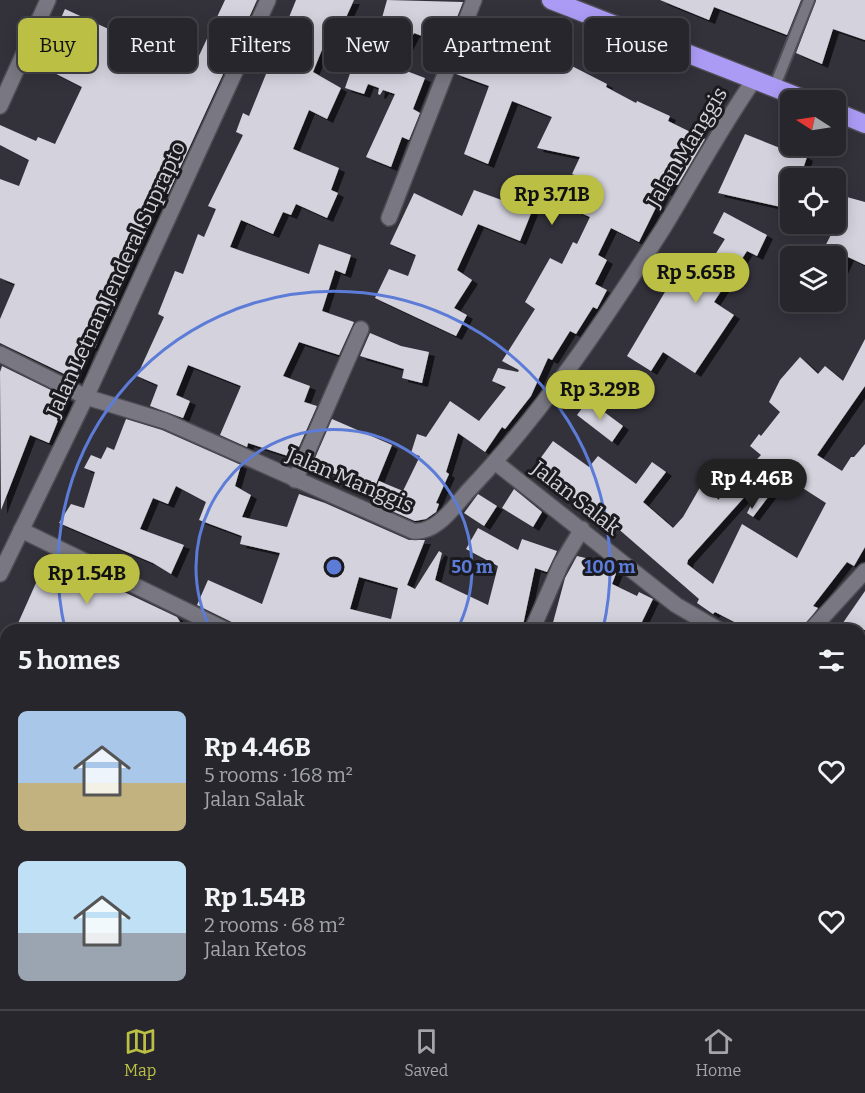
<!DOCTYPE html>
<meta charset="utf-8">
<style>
body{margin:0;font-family:Bitter,serif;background:#2e2e34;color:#f1f3f6;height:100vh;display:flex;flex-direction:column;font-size:22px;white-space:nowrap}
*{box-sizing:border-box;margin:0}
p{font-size:20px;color:#a4a5a9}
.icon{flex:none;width:33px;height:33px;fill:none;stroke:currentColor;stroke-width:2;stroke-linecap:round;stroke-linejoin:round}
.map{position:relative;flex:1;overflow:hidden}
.drawer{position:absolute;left:0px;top:624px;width:866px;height:386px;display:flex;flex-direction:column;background:#26262c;border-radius:18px 18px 0 0;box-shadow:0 3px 15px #0003,0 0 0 2px #424348}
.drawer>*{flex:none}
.guide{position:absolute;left:18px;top:18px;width:830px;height:54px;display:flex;gap:12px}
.needle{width:39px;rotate:282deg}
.fabs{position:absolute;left:780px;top:90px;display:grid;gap:12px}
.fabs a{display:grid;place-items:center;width:66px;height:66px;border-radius:9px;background:#26262c;box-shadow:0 3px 15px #0003,0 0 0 2px #424348;font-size:30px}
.price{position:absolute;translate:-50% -51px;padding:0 14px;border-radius:21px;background:#bbc045;color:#111;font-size:20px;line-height:39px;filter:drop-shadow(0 2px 3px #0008)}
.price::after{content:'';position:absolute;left:50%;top:36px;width:18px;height:14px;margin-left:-9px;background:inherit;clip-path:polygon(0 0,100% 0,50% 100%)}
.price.selected{background:#222;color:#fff}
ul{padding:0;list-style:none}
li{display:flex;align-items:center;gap:18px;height:150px;padding:0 18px}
li span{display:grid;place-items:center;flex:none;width:168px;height:120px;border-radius:9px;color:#555}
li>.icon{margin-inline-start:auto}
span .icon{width:72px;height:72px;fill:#fffc;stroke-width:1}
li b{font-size:26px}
h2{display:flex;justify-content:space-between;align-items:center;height:72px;padding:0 18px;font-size:26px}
.chip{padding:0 21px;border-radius:9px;background:#26262c;box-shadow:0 3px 15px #0003,0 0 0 2px #424348;font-size:21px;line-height:54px}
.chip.selected{background:#bbc045;color:#111}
.menu{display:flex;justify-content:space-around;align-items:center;height:84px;border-top:2px solid #424348;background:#26262c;font-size:16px;color:#a4a5a9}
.menu a{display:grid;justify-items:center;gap:3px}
.menu .selected{color:#bbc045}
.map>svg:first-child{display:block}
</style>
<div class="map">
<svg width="865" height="1009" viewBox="0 0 865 1009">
<defs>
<filter id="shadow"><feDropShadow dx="6" dy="4" stdDeviation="0" flood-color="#0009"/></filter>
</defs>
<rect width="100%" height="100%" fill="#33323b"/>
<g fill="#d3d2dd" fill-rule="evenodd" filter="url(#shadow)">
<path d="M225,0h32l-89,194 -5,-2 -26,61 -3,-1 -24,64 -2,-2 -13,34 -5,-1 -13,33 -77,-37v-24l15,-35 -15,-6v-99l19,7 10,-26 -29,-15v-20l36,16 2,-4 17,7 27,-57 -49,-25 12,-24 6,3 14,-32 124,57 3,-8 5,2z"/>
<path d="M296,0h58l-11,24 -9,-4 -21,52 28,16 -14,31 -18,-9 -16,39 46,19 -8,22 7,3 -11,25 -31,-14 -5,11 -8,-3 -10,22 -32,-14 -11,27 79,27 10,-30 32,11 -6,19 -10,-4 -13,41 32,11 -15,33 -40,-13 -16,34 27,10 -6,16 13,4 -23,52 -46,-15 -1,4 -27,-12 21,-49 -53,-21 -12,30 14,6 -7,17 -33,-12 8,-21 -21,-9 27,-59 -6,-3 17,-43 8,3 15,-40 6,3 12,-28 -8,-3 35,-71 -7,-3 7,-19 6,3z"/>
<path d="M387,0l76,2 -17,43 -32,-12 -18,34 29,11 -12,31 7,4 -11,27 -7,-3 -11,30 -25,-10 29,-63 -12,-4 -3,5 -2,-1 1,-6 -11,-4 -4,10 -19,-6 13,-38 26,8 6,-30 -10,-3z"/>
<path d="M660,0h141l-14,35 -73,-28 -5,13z"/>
<path d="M816,0h49v40l-32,-11 -11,35 -26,-11z"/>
<path d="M477,19l43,15 -8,25 35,14 6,-15 13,5 41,21 -1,3 30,16 1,-2 33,15 -2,5 37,18 -27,46 -6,-1 -4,9 -4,-2 -25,51 -28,-14 -13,27 9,5 -12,24 12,6 -10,19 -4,-2 -17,27 -6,-3 -18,29 -4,-2 -17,38 -26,33 -3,-2 -17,25 -27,-19 -12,39 3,2 -13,29 3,1 -3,8 -10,7 -11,2 -44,-19 8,-21 24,10 17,-35 -9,-3 6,-19 9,3 24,-36 29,20 27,-34 -14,-6 6,-13 20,4 1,-2 -17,-9 33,-52 -10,-7 25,-44 12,6 11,-22 4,2 13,-27 -14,-6 14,-29 -18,-8 8,-17 -43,-9 15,-31 -40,-16 -24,63 -24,-10 25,-68 -33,-12z"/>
<path d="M745,134l35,14 3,-6 24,15 -3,9 30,8 -1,4h-43v31l-72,-16z"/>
<path d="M474,190l58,21 -12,30 -42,-17 -21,46 15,10 -18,28 13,7 -11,21 -81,-38 14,-29 19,7 8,-21 -26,-11 24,-51 48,23z"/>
<path d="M836,194l29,8v63l-17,-8 -12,26v-27h-16l16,-31z"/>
<path d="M724,212l43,23 -10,21 -10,-5 -33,51 20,13 -39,58 -32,-21 -12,19 -24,-15 48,-81 19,13 31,-49 -12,-6z"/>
<path d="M370,333l31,13 28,6 -7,31 -20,-5 2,-9 -44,-13z"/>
<path d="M865,339v47l-48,69 25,16 9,-14h3l11,-13v103l-11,19 -7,-4 -34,44 5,2 -17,22h-51l-35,-18 -2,2 -16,-11 2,-4 -92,-80 -38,-24 4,-6 -36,-26 16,-22 36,26 9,-11 38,28 16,-22 14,10 -23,30 30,26 10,-11 23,-40 12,23 43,-45 -11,-9 9,-12 2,2 19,-24 -11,-10 11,-22 20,-23 18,17 7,-8 18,15zM767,472l-20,41 6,4 31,-41 42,27 -29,55 -55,-34 -29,60 -26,-20 1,-4z"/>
<path d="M2,366l65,32 -18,45 -19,-8 -29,75 -1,-138z"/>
<path d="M588,400l35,26 -11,16 -35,-27z"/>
<path d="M126,419l36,11 79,35 -6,21 16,9 -9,22 45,10 12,-33 26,9 84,37h16l-18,45 8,4 24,-38 3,2 -7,27 53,25 10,-39 -32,-17 12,-21 40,22 4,-11 35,12 -10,21 -12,-4 -13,62h-274l-51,-25 11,-25 54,24 18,-51 -40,-9 2,-8 -43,-16 7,-18 -30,-16 -8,18 -15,-6 -13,31 44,16 -13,29 -18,-11 -94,-40 12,-19 13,4 11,-36 -11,-4 7,-13 10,4 6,-12 7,3zM359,577l39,11 -7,31 -41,-10z"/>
<path d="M332,419l60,26 -18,44 -62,-24z"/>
<path d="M514,489l28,23 -9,15 -31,-19z"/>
<path d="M478,494l19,12 -13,20 -20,-13z"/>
<path d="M48,556l129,61 3,5 -4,8h-161z"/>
<path d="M577,556l30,7 10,8 -5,13 25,12 2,-4 14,7 -15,31h-87l14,-52z"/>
<path d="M865,591v39h-27z"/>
</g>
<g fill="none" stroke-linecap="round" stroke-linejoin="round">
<g stroke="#4f4e55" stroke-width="14">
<path id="lane" d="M774,88l35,-88"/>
</g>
<g stroke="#4f4e55" stroke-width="18">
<g id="street">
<path d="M0,106l48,-106"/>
<path d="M389,218l85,-218"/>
<path d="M0,354l86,43 79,24 248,110c24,3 42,-26 56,-41 75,-79 137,-172 195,-263 30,-49 57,-100 90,-147"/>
<path d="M495,462l181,143 43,25"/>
<path d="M295,480l66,-151"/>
<path d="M21,530l205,100"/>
<path d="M532,630l29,-66 21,-35"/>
<path d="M811,630l54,-59"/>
<path d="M860,705l5,3"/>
<path d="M253,1004l12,5"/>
<path d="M430,1004l2,5"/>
<path d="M841,1004l7,5"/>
<path d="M197,1009l3,-5"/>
</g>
</g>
<g stroke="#4f4e55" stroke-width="18">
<g id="secondary">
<path d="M0,574l86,-177 182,-397"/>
<path d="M0,974l6,3"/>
<path d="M54,1004l10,5"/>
</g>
</g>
<g stroke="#4f4e55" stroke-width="21">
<g id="highway">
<path d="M551,0l255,100"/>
<path d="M836,112l29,12"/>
</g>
</g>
<use href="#lane" stroke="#797882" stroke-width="10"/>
<use href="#street" stroke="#797882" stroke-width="15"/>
<use href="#secondary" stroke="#797882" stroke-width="15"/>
<use href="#highway" stroke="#ac9bf5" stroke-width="18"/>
</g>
<g fill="none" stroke="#5d7cd8" stroke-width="3">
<path d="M211 630A138 138 0 1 1 457 630"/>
<path d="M65 629A276 276 0 1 1 603 629"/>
</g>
<g text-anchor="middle" stroke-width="6" stroke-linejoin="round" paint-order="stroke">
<g font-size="21" fill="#d3d2d8" stroke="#1b1a1f">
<text transform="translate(687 147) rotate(-59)" y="7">Jalan Manggis</text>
<text transform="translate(116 279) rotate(-65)" y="7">Jalan Letnan Jenderal Suprapto</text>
<text transform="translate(350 480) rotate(23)" y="7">Jalan Manggis</text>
<text transform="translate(576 498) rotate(38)" y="7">Jalan Salak</text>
</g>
</g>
<circle cx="334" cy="567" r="9" fill="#5d7cd8" stroke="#1b1a1f" stroke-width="3"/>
<g font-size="18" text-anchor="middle" font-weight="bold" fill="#5d7cd8" stroke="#1b1a1f" stroke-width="6" stroke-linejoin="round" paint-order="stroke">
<text x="472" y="573">50 m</text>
<text x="610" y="573">100 m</text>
</g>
</svg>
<div class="fabs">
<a><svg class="needle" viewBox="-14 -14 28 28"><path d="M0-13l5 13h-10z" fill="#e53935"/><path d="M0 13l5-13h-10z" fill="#a4a5a9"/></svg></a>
<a><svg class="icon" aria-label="locate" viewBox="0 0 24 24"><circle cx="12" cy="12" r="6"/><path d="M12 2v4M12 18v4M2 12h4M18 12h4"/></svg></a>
<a><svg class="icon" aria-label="layers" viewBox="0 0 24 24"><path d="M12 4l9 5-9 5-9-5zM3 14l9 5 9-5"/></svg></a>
</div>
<b class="price" style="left:552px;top:226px">Rp 3.71B</b>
<b class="price" style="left:696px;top:304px">Rp 5.65B</b>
<b class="price" style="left:600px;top:421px">Rp 3.29B</b>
<b class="price selected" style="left:752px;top:510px">Rp 4.46B</b>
<b class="price" style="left:87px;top:605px">Rp 1.54B</b>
<div class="guide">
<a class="chip selected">Buy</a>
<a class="chip">Rent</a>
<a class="chip">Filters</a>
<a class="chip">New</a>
<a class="chip">Apartment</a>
<a class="chip">House</a>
</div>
<section class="drawer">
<h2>5 homes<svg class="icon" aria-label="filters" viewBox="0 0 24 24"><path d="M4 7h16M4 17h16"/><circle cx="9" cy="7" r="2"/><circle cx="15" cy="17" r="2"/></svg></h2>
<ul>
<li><span style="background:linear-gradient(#a9c7e8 60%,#c2b280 0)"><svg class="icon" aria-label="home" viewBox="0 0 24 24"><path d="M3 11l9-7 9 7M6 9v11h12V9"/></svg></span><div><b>Rp 4.46B</b><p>5 rooms · 168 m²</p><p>Jalan Salak</p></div><svg class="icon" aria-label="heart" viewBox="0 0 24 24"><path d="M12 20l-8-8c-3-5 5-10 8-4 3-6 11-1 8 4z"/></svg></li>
<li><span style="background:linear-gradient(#bfe0f5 60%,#9aa5b1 0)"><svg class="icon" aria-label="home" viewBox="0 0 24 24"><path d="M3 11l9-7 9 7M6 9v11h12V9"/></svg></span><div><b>Rp 1.54B</b><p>2 rooms · 68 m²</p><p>Jalan Ketos</p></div><svg class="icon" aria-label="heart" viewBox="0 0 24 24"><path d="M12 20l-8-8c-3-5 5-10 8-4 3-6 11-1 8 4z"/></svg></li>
</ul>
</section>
</div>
<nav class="menu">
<a class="selected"><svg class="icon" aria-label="map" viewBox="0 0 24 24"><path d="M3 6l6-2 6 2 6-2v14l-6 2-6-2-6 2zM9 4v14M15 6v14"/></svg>Map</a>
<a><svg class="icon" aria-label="saved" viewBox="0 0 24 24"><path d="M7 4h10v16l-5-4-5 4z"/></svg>Saved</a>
<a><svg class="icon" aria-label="home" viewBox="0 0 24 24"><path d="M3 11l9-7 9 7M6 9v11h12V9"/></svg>Home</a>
</nav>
